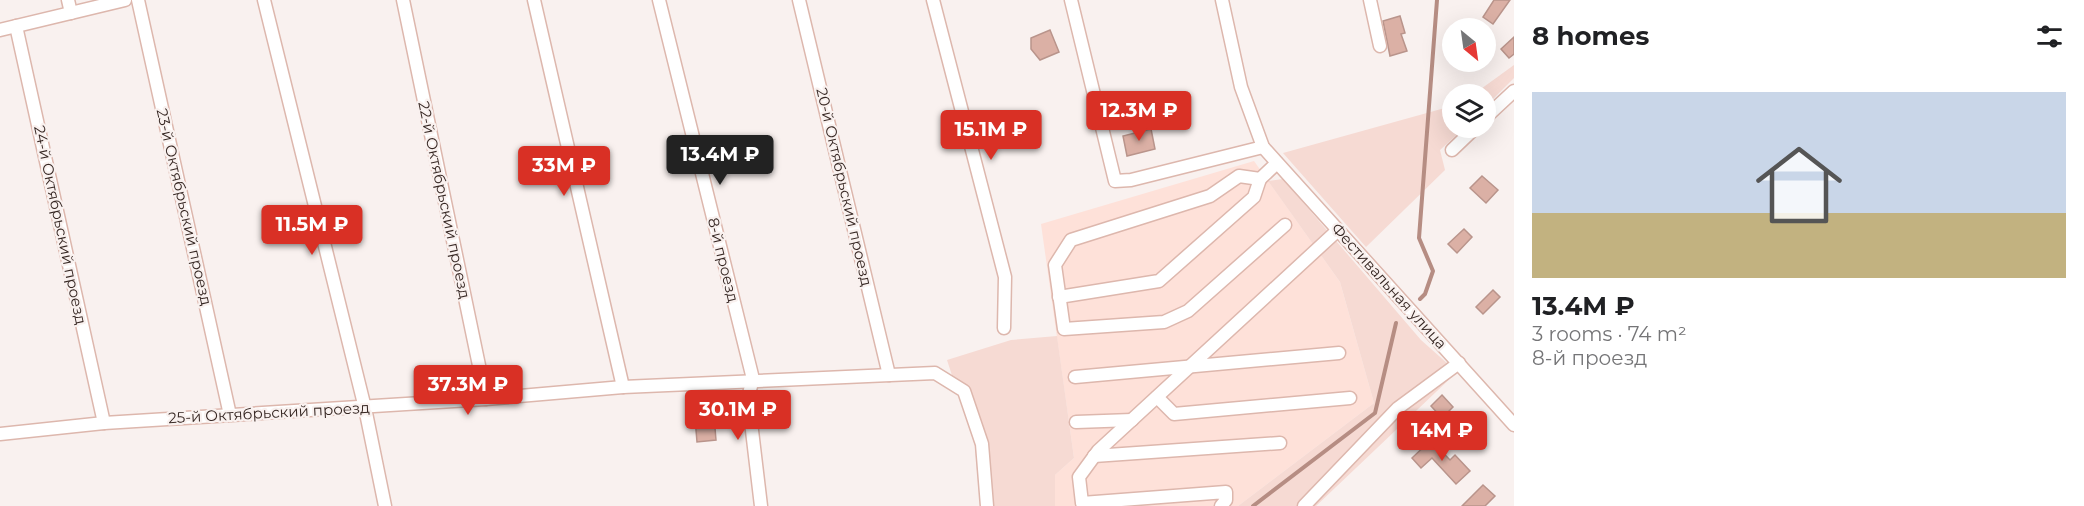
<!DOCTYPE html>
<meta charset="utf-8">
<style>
body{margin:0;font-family:Montserrat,sans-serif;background:#f2f2f2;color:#202124;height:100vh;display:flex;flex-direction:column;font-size:22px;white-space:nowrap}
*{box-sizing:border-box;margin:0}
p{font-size:20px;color:#757577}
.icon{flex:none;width:33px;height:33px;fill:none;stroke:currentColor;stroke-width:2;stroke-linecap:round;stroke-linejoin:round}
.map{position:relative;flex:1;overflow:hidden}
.details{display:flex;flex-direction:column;background:#fff;width:570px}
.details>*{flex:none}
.needle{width:39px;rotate:151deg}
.buttons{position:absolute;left:1442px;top:18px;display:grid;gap:12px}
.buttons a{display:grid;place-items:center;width:54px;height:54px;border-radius:50%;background:#fff;box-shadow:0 6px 24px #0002;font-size:30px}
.price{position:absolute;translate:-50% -51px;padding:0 14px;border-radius:6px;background:#d93025;color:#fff;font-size:20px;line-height:39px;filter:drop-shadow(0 2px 3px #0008)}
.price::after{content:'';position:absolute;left:50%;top:36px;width:18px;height:14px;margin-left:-9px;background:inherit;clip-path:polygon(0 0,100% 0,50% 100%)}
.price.on{background:#222;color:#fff}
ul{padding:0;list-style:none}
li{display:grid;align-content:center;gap:12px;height:318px;padding:0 18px}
li span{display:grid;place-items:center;height:186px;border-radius:0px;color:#555}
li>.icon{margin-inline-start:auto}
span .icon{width:108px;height:108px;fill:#fffc;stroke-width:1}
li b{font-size:26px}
h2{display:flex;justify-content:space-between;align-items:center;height:72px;padding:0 18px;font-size:26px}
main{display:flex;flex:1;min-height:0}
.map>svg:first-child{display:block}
</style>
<main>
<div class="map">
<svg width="1514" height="506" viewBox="0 0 1514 506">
<rect width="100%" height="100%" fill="#f9f1ef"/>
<path fill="#fee1d9" d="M1254,161l86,121 34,121 -136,103h-183v-31l19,-17 -33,-234z"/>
<g fill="#f6dad3">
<path d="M1514,65v13l-29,29v-13h-11z"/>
<path d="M1452,106v22h12l-24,22 5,20 -79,77 -83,-94z"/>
<path d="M1283,179l138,161 36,32 -141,134h-78l136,-103 -34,-121 -72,-101z"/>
<path d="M1057,336l17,122 -19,17v31h-75l-5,-60 -28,-86 64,-20z"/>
</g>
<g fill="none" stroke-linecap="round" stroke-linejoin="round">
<g stroke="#b68d83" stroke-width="4">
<path d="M1420,299l5,-5 8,-23 -14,-33 18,-238"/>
<path d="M1253,506l122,-93 21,-90"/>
</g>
</g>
<g fill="#dbb0a5" stroke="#b9948b" stroke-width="1.5">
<path d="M1494,0h16l-17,24 -10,-7z"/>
<path d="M1400,16l5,17 -4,1 6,17 -17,5 -7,-35z"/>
<path d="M1050,30l9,22 -19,8 -9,-11v-11z"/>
<path d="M1514,37v17l-5,4 -8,-9z"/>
<path d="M1151,129l4,20 -28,7 -4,-20z"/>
<path d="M1482,176l16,14 -12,13 -16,-15z"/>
<path d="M1464,229l8,8 -15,16 -9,-9z"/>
<path d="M1493,290l7,7 -17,17 -7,-7z"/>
<path d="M1442,395l11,12 -11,11 -11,-12z"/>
<path d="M714,416l2,24 -19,2 -2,-24z"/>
<path d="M1431,440l19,20 5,-5 15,16 -14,13 -24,-26 -11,10 -9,-10z"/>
<path d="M1483,485l12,11 -10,10h-23z"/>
</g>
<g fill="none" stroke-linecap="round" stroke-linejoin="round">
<g stroke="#ddb7ad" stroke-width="15">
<g id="minor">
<path d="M68,0l3,13"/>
<path d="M138,0l92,415"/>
<path d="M264,0l101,408 20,98"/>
<path d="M403,0l83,399"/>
<path d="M534,0l89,387"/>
<path d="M659,0l94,379 -5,18 13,109"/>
<path d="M799,0l90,375"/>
<path d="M933,0l72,277 -1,51"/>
<path d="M1071,0l44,181 16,-1 132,-33"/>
<path d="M1222,0l19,87 22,60 251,278"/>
<path d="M1370,0l10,46"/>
<path d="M16,26l88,397"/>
<path d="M0,30l125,-30"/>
<path d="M1485,118l29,-27"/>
<path d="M1452,150l23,-22"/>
<path d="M1277,163l-17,16 -21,-3 -29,20 -139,44 -16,25 9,64 100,-7 24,-11 97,-86"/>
<path d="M1059,297l100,-16 95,-84 6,-18"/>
<path d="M1075,377l264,-24"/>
<path d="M1157,397l17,17 176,-16"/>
<path d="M1076,422l56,-2"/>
<path d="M0,434l104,-11 382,-24 137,-12 312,-14 29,18 18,53 5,62"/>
<path d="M1094,456l186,-13"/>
<path d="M1221,506l5,-6v-8l-144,11 -3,-26 19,-26 240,-221"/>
<path d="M1304,506l94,-98 61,-45"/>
</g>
</g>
<use href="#minor" stroke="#fff" stroke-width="12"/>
</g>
<g text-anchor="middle" stroke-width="4.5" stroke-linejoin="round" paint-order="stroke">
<g font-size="15" fill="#362723" stroke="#f9f1ef">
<text transform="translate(844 187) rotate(77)" y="5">20-й Октябрьский проезд</text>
<text transform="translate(444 200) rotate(78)" y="5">22-й Октябрьский проезд</text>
<text transform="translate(184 207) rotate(77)" y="5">23-й Октябрьский проезд</text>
<text transform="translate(60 225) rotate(78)" y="5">24-й Октябрьский проезд</text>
<text transform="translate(723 260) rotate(76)" y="5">8-й проезд</text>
<text transform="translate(1389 286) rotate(48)" y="5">Фестивальная улица</text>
<text transform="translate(269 413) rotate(-3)" y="5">25-й Октябрьский проезд</text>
</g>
</g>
</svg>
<div class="buttons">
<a><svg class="needle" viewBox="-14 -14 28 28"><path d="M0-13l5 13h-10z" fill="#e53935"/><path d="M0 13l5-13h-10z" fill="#757577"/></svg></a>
<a><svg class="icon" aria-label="layers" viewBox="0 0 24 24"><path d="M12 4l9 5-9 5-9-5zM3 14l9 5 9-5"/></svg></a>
</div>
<b class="price" style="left:1139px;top:142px">12.3M ₽</b>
<b class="price" style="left:991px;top:161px">15.1M ₽</b>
<b class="price on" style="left:720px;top:186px">13.4M ₽</b>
<b class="price" style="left:564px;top:197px">33M ₽</b>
<b class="price" style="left:312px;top:256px">11.5M ₽</b>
<b class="price" style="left:468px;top:416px">37.3M ₽</b>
<b class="price" style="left:738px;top:441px">30.1M ₽</b>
<b class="price" style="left:1442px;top:462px">14M ₽</b>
</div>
<section class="details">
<h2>8 homes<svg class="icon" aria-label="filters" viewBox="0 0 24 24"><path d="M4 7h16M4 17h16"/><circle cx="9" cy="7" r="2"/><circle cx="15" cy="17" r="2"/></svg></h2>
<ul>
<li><span style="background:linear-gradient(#c9d6e8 65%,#c2b280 0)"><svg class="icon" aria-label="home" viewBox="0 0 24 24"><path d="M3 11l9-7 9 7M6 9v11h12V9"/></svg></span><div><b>13.4M ₽</b><p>3 rooms · 74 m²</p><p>8-й проезд</p></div></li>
</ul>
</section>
</main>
